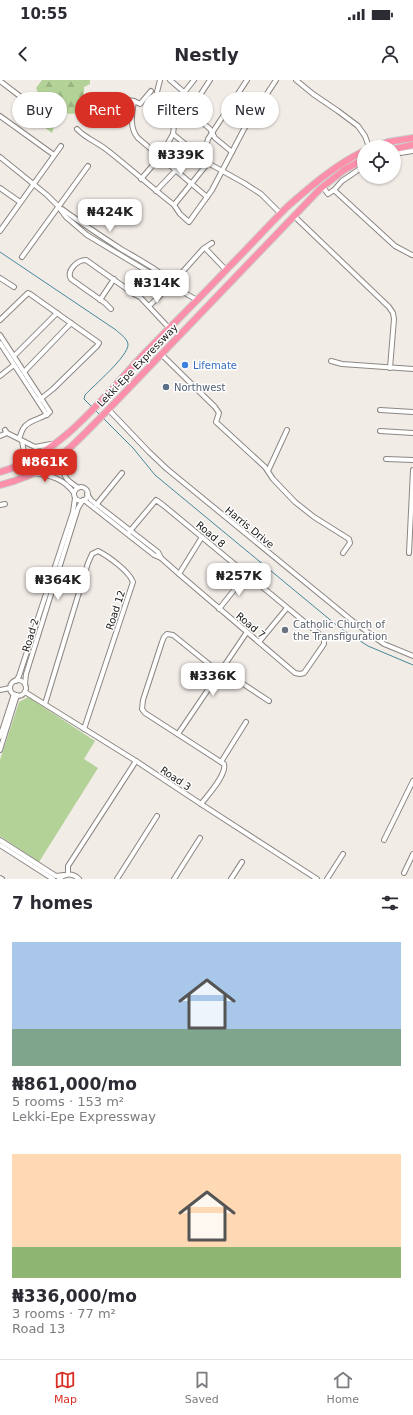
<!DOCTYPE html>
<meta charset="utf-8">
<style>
body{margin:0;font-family:"DejaVu Sans",sans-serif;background:#f7f7f7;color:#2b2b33;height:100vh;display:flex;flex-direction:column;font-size:15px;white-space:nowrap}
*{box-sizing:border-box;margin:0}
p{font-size:13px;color:#7c7c81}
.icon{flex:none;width:22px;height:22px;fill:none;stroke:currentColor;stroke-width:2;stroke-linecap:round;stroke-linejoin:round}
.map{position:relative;height:799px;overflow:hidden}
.panel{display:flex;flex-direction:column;background:#fff;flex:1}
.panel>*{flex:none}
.top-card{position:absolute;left:12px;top:12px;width:389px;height:36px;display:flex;gap:8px}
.controls{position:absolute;left:357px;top:60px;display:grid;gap:8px}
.controls a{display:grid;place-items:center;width:44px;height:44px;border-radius:50%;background:#fff;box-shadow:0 1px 3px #0004;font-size:20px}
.price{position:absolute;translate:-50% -34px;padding:0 9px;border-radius:8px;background:#fff;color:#222;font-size:13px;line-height:26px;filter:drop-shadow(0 1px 2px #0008)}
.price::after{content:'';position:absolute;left:50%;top:24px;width:12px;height:9px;margin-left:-6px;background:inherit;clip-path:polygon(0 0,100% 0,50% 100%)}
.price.active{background:#d93025;color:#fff}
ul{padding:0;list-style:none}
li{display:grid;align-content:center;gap:8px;height:212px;padding:0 12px}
li span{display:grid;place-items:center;height:124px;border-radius:0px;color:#555}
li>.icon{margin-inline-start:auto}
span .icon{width:72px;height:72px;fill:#fffc;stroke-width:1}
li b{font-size:17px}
h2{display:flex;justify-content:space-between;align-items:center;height:48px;padding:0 12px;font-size:17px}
.tag{padding:0 14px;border-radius:18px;background:#fff;box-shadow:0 1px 3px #0004;font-size:14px;line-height:36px}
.tag.active{background:#d93025;color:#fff}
.status{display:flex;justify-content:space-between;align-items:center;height:28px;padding:0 20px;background:#fff;direction:ltr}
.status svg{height:11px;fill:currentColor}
header{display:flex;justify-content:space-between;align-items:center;height:52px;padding:0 12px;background:#fff;font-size:18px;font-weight:800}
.menu{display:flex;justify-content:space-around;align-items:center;height:56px;border-top:1px solid #e1e1e2;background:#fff;font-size:11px;color:#7c7c81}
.menu a{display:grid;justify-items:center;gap:2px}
.menu .active{color:#d93025}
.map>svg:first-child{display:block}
</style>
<div class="status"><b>10:55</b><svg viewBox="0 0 49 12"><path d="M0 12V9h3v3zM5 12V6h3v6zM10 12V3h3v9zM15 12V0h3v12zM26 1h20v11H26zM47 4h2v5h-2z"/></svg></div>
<header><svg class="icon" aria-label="back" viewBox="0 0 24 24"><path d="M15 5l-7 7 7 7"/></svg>Nestly<svg class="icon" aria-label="person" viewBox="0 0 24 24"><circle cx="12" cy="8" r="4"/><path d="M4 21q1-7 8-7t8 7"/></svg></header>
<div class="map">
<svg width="413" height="799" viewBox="0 0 413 799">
<defs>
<pattern id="forest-firs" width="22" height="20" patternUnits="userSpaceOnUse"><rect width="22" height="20" fill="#b3d297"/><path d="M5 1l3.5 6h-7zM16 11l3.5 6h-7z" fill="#99b481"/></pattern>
</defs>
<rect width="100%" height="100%" fill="#f2ece7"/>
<path fill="#b3d297" d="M28,617l67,44 -11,18 14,9 -59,94 -39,-26v-76l19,-58z"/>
<path fill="url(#forest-firs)" d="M42,0h48v4l-6,3c0,9 -1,14 -7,19v7l-7,1 -11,-3h-10c-3,7 0,11 5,16l-2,6 -27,-21 1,-7 13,1v-11l-3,-7z"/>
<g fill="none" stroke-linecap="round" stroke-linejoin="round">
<g stroke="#46879c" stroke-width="1">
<path d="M0,172l116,78c4,4 11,8 12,14 1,12 -35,42 -43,51l-1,4 8,8"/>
<path d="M95,330l5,5"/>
<path d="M104,339l29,29 22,27 185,153 28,18 45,19"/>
</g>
<g stroke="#8d8783" stroke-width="6">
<g id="minor">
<path d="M170,0l15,13"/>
<path d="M194,0l-19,24 -2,5 2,9 -2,16 35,29 36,20 17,11 19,19"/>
<path d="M210,0l-25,38 18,5 7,6 5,9 17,14"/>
<path d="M296,0l17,14 25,17 20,15 7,10 4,11"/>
<path d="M0,1l21,16"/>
<path d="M151,11l-11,13 -6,-3c-2,13 -5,27 4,37l69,59"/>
<path d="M157,12l3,-12"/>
<path d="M115,18l19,3"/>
<path d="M0,36l54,39"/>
<path d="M77,49c8,9 20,13 30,21 23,18 44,37 67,55l6,9 9,8 23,-32 32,-61 32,-49"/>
<path d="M394,74l19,-3"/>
<path d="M0,77l47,38 11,11 8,11 21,18 65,39 17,13 7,1 21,12"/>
<path d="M203,78l5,-19 39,-59"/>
<path d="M141,99l19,-22 13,-23"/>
<path d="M323,107l5,7 6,-4 61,56 17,9"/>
<path d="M0,108l20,14"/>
<path d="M334,110l8,-9 22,-15"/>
<path d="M156,111l20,-21 16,-21"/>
<path d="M174,125l34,-42"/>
<path d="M62,129c19,14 39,27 59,40 15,9 46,25 55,39"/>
<path d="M294,136l95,91 4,6 1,6 -4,49"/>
<path d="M0,151l61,-85"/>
<path d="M205,168l21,22"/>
<path d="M22,177l66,-91"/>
<path d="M0,198l14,9"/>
<path d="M100,220l14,-21"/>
<path d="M149,226l20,-19 34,-38 9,-6"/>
<path d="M111,229l-6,-6 -34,-24c-5,-8 6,-19 15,-19l48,34 6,3 30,32"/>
<path d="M0,240l28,-27 2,1 69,49 -2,3 -44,43 -15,12"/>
<path d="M0,255l50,77c-6,7 -22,7 -27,17 -2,3 -2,6 -4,9"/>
<path d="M0,263l47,72"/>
<path d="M161,274l54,53 4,6 -3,9 49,45 8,12 22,23 19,15 35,22 1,4 -7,10"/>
<path d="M14,276l43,-43"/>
<path d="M331,281l11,3 71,5"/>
<path d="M24,292l47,-49"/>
<path d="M0,296l14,-11"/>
<path d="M108,329l41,43 18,17 188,154 29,21 29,12"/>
<path d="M380,330l33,2"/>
<path d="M5,350l2,3 28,14 16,-3"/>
<path d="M380,351l33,2"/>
<path d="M0,356l7,-3"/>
<path d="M69,371c-6,8 -9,20 -2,28 3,4 8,6 11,9"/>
<path d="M386,379l27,1"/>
<path d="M17,385l7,-13 -2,-11"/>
<path d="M268,391l19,-41"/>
<path d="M34,393c16,2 30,6 40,20"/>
<circle cx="81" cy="414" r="7"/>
<path d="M87,414l4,6 67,52 3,6 18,16 116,99 5,1 4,-1 20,-29v-6l-161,-133 -7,-5 -26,31 -2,3"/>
<path d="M84,420l70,55 7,3"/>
<path d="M0,425l5,-1"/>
<path d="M96,425l26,-32"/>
<path d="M409,473l4,-83"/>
<path d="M179,494l23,-37"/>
<path d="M219,529l27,-34"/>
<path d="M259,562l28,-34"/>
<path d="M222,590l47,31"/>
<circle cx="18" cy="608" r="8"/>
<path d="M16,601l3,-5 54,-164 2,-14"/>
<path d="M25,604l1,-10 52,-166 5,-8"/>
<path d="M0,610l10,-2"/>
<path d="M25,612l111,69 65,43 116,75"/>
<path d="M45,624l43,-141 4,-9 6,-3c10,5 31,20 35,31l-49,147"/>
<path d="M178,654l69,-102"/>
<path d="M0,657l14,-43"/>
<path d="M0,670l17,-55"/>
<path d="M221,682l25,-40"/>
<path d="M201,724c6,-8 26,-29 23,-40l-79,-51 -3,-4 1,-9 19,-58 2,-5 3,-3 6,1 47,38"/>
<path d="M0,760l56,36 8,-1"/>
<path d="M384,760l29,-59"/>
<path d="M0,765l53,34"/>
<path d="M404,793l9,-19"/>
<path d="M68,794v-8l68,-105"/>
<path d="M0,798l2,1"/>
<path d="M59,799c6,-6 14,-6 20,0"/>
<path d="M117,799l40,-63"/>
<path d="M174,799l26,-41"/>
<path d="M231,799l11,-17"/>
<path d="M327,799l16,-25"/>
</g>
</g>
<g stroke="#ccc" stroke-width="8">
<g id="highway">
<path d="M375,67l13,-5 25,-4"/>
<path d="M394,69l19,-4"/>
<path d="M0,392c60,-17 100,-71 141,-115 29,-30 59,-59 87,-89 20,-20 39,-41 59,-61 24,-21 48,-42 77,-56"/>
<path d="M0,405c17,-4 33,-10 48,-20 21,-14 39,-34 57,-52l215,-224 24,-19 20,-11"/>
</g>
</g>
<use href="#minor" stroke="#fff" stroke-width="4"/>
<use href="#highway" stroke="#fc90aa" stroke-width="6"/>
</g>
<circle fill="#3f7fe0" stroke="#fff" stroke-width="1.5" cx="185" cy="285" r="4"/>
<circle fill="#5c6f8a" stroke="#fff" stroke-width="1.5" cx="166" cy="307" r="4"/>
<circle fill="#6b7280" stroke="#fff" stroke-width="1.5" cx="285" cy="550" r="4"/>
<g text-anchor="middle" stroke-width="3" stroke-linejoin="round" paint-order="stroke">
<g font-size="10" fill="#191715" stroke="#fff">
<text transform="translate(137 285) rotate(-46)" y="4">Lekki-Epe Expressway</text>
<text transform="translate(250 447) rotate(39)" y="4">Harris Drive</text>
<text transform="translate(211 454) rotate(40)" y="4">Road 8</text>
<text transform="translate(115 530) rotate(-72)" y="4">Road 12</text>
<text transform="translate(251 545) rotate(40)" y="4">Road 7</text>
<text transform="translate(30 555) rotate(-73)" y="4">Road 2</text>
<text transform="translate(176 698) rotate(34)" y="4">Road 3</text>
</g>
<g font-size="10" fill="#366cbe" stroke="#fff" text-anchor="start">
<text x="193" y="289">Lifemate</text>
</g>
<g font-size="10" fill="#4e5e75" stroke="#fff" text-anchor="start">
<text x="174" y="311">Northwest</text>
</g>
<g font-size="10" fill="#5b616d" stroke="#fff" text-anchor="start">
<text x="293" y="548">Catholic Church of<tspan x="293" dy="12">the Transfiguration</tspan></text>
</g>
</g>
</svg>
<div class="controls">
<a><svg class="icon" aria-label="locate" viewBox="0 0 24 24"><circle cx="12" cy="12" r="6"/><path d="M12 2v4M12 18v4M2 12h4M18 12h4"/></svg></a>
</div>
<b class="price" style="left:181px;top:96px">₦339K</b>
<b class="price" style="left:110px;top:153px">₦424K</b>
<b class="price" style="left:157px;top:224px">₦314K</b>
<b class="price active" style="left:45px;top:403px">₦861K</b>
<b class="price" style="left:239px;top:517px">₦257K</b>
<b class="price" style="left:58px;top:521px">₦364K</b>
<b class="price" style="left:213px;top:617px">₦336K</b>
<div class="top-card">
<a class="tag">Buy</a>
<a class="tag active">Rent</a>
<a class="tag">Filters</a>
<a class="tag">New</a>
</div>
</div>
<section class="panel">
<h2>7 homes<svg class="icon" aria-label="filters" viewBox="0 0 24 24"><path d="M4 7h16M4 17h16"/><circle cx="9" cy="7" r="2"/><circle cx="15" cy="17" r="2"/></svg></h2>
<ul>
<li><span style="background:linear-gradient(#a9c7e8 70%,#7fa58c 0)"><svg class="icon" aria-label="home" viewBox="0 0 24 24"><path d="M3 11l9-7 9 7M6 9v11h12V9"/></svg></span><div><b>₦861,000/mo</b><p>5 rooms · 153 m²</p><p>Lekki-Epe Expressway</p></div></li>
<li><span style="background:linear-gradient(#ffd9b3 75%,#8fb573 0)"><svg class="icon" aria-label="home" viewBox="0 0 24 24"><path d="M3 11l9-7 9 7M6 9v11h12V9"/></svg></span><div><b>₦336,000/mo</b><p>3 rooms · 77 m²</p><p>Road 13</p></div></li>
</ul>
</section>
<nav class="menu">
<a class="active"><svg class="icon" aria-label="map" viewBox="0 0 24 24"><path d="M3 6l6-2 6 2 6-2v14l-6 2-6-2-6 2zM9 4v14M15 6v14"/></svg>Map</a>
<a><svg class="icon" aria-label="saved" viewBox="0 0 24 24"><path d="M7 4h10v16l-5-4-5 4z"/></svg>Saved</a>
<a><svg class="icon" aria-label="home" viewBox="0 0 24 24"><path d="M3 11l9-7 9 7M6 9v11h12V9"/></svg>Home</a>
</nav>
